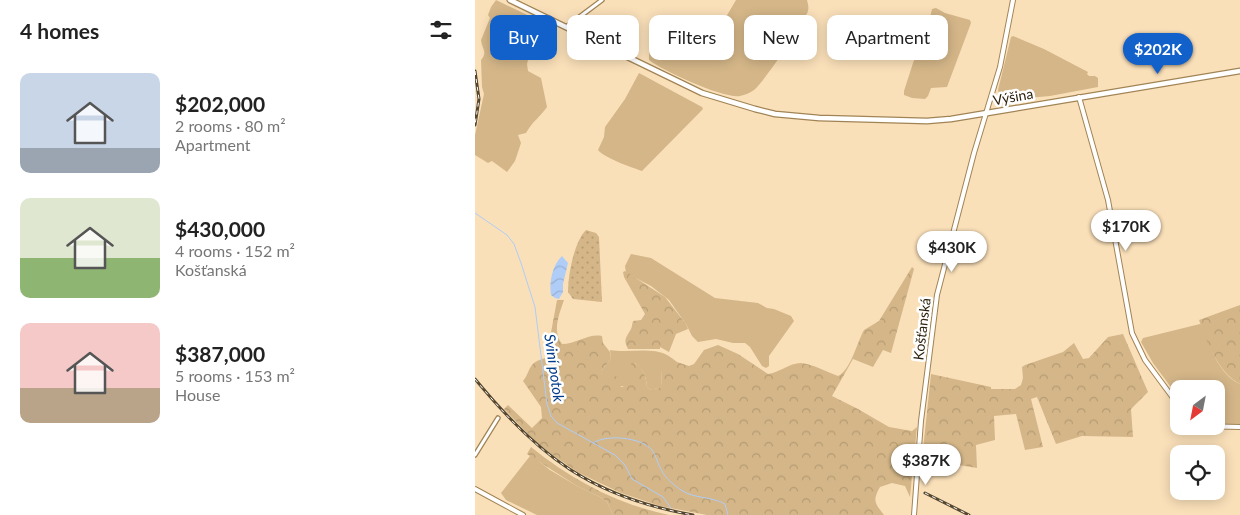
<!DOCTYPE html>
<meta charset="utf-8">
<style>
body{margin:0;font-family:Lato,sans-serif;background:#f2f2f2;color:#222;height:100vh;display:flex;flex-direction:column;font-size:19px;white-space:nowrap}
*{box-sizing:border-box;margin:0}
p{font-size:16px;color:#767676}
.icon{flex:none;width:28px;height:28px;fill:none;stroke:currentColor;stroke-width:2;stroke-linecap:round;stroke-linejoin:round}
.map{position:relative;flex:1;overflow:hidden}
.sheet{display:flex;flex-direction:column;background:#fff;width:475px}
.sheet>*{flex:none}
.banner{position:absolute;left:15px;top:15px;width:475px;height:45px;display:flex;gap:10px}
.needle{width:32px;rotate:212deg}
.controls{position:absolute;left:695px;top:380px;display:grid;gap:10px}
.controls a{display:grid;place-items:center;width:55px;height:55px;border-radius:10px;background:#fff;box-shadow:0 2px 12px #0003;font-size:25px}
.price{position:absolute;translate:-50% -42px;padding:0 11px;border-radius:18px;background:#fff;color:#222;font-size:16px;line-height:32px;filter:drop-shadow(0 1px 2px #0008)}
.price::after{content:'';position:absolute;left:50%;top:30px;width:15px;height:11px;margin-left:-8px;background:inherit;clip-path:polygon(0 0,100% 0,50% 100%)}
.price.active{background:#1261cb;color:#fff}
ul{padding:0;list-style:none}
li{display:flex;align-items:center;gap:15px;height:125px;padding:0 20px}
li span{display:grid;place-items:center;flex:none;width:140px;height:100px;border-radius:10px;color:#555}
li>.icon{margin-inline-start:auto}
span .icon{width:60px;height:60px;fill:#fffc;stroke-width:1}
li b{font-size:21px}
h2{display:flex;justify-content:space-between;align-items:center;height:60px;padding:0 20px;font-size:21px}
.tag{padding:0 18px;border-radius:10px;background:#fff;box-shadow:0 2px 12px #0003;font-size:18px;line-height:45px}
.tag.active{background:#1261cb;color:#fff}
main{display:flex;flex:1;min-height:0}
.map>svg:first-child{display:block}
</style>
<main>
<section class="sheet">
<h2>4 homes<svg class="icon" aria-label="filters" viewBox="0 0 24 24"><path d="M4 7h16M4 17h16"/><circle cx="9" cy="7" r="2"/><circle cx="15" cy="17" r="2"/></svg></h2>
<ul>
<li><span style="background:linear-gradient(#c9d6e8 75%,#9aa5b1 0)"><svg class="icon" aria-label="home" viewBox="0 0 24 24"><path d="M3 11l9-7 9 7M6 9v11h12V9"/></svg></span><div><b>$202,000</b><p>2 rooms · 80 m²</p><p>Apartment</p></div></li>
<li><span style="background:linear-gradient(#dfe7d0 60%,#8fb573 0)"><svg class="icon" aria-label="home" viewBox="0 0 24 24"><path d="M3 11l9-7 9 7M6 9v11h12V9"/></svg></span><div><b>$430,000</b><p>4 rooms · 152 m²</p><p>Košťanská</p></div></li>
<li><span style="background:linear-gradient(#f6c9c9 65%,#b9a48a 0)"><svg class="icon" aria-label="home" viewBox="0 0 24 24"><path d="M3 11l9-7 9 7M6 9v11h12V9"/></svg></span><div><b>$387,000</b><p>5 rooms · 153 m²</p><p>House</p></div></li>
</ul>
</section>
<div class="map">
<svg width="765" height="515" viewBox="0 0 765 515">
<defs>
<pattern id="forest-crowns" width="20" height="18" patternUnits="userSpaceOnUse" patternTransform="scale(1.25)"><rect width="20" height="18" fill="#d4b688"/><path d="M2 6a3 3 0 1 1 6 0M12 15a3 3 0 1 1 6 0" fill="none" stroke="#b69c74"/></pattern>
<pattern id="garden-dots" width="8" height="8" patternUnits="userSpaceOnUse" patternTransform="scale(1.25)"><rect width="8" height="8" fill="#d4b688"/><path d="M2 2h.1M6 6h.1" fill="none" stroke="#b69c74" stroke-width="1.8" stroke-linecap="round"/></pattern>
<pattern id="water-waves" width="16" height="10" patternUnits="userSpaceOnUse" patternTransform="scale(1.25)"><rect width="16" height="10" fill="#b0cdf7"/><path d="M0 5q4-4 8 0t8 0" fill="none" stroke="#98b0d3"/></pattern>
</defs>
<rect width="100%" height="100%" fill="#fae0b9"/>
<g fill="#d4b688">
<path d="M21,0l44,21 1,2 -4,6 4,4 -6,16 -6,7 -2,8 1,7 13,7 6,29c-7,10 -15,15 -21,26l-8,2 3,8 -6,18 -8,11 -15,-11 -4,2 -13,-8v-20l9,-41 -2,-7 -1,-27c7,-8 1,-11 0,-20l9,-22 -2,-3 3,-8z"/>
<path d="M261,0h71c1,4 2,7 1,11 -4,12 -44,71 -54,79 -4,3 -9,5 -14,6 -16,3 -77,-25 -91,-36v-7l14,-28 8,6 39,13z"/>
<path d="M461,8l9,5 25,7 1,3 -24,64 -16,1 -3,8 -3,3 -13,-1 -8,-3v-4l9,-28 14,-32 5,-22z"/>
<path d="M538,36l31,13 44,23 -1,2 2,2h6l3,2v9l-48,9 -46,4 -4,-3 -2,-7 13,-53z"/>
<path d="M164,73l63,34 1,2 -61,62c-11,-4 -38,-13 -44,-21l6,-13 1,-10 20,-28z"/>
<path d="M156,254l20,4 64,40 43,5 9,5 7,1 17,7 3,5 -25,35v10l-3,2 -4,-2 -12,-19 -5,-4h-12l-17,-4 -18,3 -6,-6 -6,-12 -17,-24 -18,-14 -25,-13 -1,-7z"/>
<path d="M725,324l2,1c8,21 16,49 38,59v40h-24v-35h-37v9l-26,-35 -12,-21 2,-4z"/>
<path d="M135,350c17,3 43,-3 57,5 4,2 7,5 10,7v5l-15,2 -1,18 -10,3 -4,-3c-1,-11 -3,-17 -12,-24l-10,24c-5,0 -18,-10 -24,-14v-2l10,-12z"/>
<path d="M55,456h2l18,14 27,16 25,12 5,4 6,13h-76l-31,-15 -5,-7z"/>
</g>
<g fill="url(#forest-crowns)">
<path d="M437,267l2,2 -23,84 -8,-3 -10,17 -20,-8 -21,37 26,13 31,18 23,4 5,-4 -7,70 -5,-11 -13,-3 -12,4c-8,14 -5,16 4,28h-177l-47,-9 -39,-13 -42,-20 -25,-17 -19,-15 -31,-32 4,-4 24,23 10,-10 -1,-11 -18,-26c5,-6 5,-11 9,-16 4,-5 11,-6 16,-8l2,-19 7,-38h7c-5,15 -12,31 -2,44 14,0 27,-11 40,-8l1,7 7,9 1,7 -10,12v2l4,2 15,2 1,10h4v-6l7,-19c11,4 14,14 15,25l4,3 10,-3 1,-18 3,-3 12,1v-5l12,4 5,-2 10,-14 14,-5 20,9 30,20c11,-1 21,-11 33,-11 12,1 26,9 37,13 13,-6 19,-34 26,-46l15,-9z"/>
<path d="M150,271l40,26 21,27 2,5 -12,5 -7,18 -9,-5v2h-32c-5,-10 -2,-11 3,-20 1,-2 1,-5 2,-8l8,-1 4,-6 -21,-37 -1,-5z"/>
<path d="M765,305v79c-21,-10 -34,-43 -41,-64z"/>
<path d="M648,334l25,58 -17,17 2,28 -51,-1 -26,8 -19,-47 -6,2 12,48 -18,3 -9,-36 -22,2 1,24 -19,5 1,23 -55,-9 9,-85 60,13v2h24l6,-4 2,-7 -1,-11 3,-2 38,-13 11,-9 9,16 6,-1 19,-21z"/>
<path d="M56,447c41,33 86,57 138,68h-56l-6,-13 -5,-4 -25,-12 -50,-32z"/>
</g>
<path fill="url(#garden-dots)" d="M111,230l10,3 3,4 3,65 -29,-3 -5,-7c0,-17 6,-50 18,-62z"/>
<path fill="url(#water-waves)" d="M87,256l6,7 -5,21v8l-4,7 -4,-1 -4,-3c-2,-12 1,-30 11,-39z"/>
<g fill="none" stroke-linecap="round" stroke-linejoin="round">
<g stroke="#b0cdf7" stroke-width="1">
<path d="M0,213l32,22 7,9 7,19 14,44 12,97 4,12 6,7 58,32 10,10 7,14 31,18 8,11"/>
<path d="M118,443c13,-9 48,-6 59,7 4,5 6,15 10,21 3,7 13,15 19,19 13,9 30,6 44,14l3,11"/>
</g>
<g stroke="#a18455" stroke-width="5.5">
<g id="minor">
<path d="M91,27l36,-27"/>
<path d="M0,455l23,-37"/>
</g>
</g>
<g stroke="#a18455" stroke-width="6">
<g id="tertiary">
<path d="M604,97l29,103 24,133 13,27 34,46"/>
<path d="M721,426l44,1"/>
<path d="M0,489l48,26"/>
<path d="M439,515l7,-94 16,-126 37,-142 26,-86 13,-67"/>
</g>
</g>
<g stroke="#a18455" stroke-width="7">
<path id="secondary" d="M35,0l192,93 53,16 20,5 44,4 108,3 24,-2 289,-48"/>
</g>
<use href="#minor" stroke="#fff" stroke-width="3"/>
<use href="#tertiary" stroke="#fff" stroke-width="4"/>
<use href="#secondary" stroke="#fff" stroke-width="4.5"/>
<g stroke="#55462e" stroke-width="3">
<g id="rail">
<path d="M0,71l4,28 -4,26"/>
<path d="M0,379c64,78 117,118 218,136"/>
<path d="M450,493l44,22"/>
</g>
</g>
<use href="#rail" stroke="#fff" stroke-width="1" stroke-dasharray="4" stroke-linecap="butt"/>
</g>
<g text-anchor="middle" stroke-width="5" stroke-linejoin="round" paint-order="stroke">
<g font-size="14" fill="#2c200c" stroke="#fff">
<text transform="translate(538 97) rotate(-10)" y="5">Výšina</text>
<text transform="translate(447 329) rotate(-83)" y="5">Košťanská</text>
</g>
<g font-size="15" font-style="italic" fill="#003b89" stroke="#fff">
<text transform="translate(79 368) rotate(82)" y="5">Sviní potok</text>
</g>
</g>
</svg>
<div class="controls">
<a><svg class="needle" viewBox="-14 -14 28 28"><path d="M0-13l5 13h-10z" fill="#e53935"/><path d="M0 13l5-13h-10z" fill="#767676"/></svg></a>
<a><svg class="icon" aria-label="locate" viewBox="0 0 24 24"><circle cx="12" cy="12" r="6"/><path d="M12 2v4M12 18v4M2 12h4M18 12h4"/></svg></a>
</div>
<b class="price active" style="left:683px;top:75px">$202K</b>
<b class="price" style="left:651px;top:252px">$170K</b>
<b class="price" style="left:477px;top:273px">$430K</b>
<b class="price" style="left:451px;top:486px">$387K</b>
<div class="banner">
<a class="tag active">Buy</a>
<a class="tag">Rent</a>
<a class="tag">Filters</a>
<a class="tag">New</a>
<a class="tag">Apartment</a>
</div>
</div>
</main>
